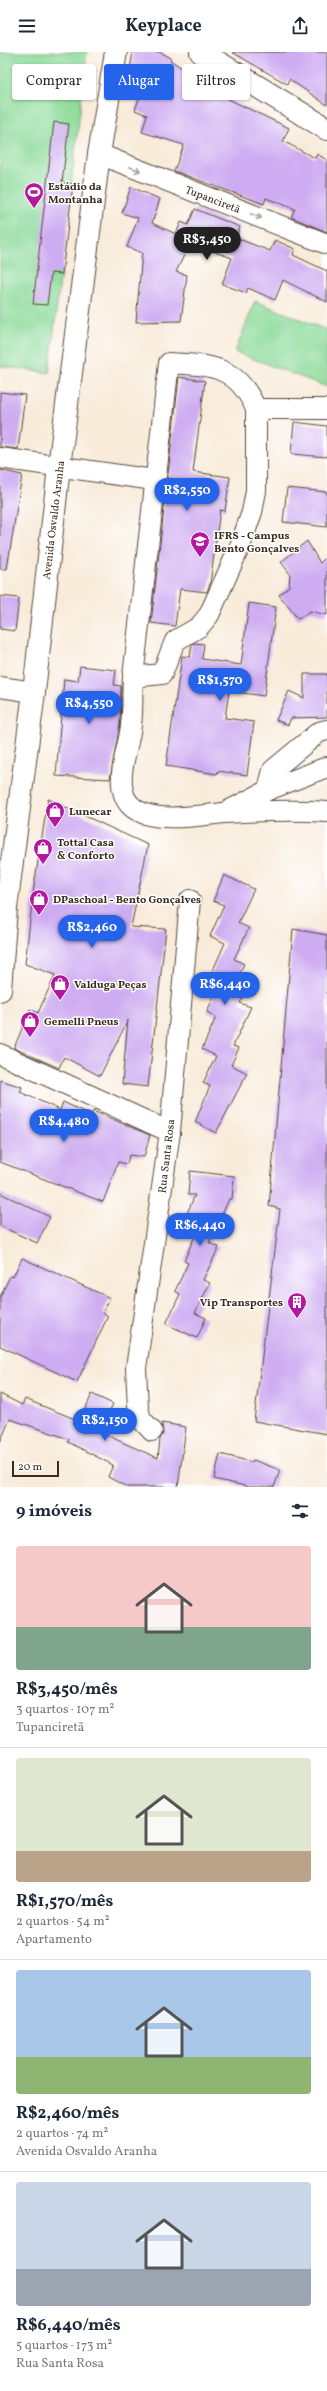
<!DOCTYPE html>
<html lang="pt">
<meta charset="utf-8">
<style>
body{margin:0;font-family:Vollkorn,serif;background:#f2f2f3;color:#1f2937;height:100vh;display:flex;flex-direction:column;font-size:15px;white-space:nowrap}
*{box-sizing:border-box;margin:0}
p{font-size:13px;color:#747a83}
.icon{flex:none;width:22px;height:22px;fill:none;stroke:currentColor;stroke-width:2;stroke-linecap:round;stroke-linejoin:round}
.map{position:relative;height:1435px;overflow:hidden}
.side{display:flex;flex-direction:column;background:#fff;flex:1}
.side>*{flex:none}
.banner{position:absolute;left:12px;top:12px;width:303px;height:36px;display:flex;gap:8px}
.scale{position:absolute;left:12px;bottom:10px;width:47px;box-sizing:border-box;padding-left:4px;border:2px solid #3b2a1e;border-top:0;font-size:11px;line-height:14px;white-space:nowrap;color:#3b2a1e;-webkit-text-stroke:3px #fff;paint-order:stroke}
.price{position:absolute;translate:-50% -34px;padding:0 9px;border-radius:14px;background:#2563eb;color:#fff;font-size:13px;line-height:26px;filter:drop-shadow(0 1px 2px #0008)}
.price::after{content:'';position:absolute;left:50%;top:24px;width:12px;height:9px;margin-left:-6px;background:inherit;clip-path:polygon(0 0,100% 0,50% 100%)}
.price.selected{background:#222;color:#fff}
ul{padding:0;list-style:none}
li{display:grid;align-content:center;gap:8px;height:212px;padding:0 16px}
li+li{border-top:1px solid #e0e1e3}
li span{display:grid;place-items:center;height:124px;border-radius:4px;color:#555}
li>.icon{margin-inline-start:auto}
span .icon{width:72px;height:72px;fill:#fffc;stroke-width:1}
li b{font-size:17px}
h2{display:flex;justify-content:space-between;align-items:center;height:48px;padding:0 16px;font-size:17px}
.chip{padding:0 14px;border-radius:4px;background:#fff;box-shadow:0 1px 3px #0004;font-size:14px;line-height:36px}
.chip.selected{background:#2563eb;color:#fff}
header{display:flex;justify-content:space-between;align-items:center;height:52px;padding:0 16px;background:#fff;font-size:18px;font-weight:700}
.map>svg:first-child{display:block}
</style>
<header><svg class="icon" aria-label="menu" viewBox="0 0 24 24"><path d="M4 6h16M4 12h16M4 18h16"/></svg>Keyplace<svg class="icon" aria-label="share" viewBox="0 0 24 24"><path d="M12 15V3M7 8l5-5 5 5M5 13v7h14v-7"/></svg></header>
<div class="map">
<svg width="327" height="1435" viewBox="0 0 327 1435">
<rect width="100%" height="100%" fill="#fff"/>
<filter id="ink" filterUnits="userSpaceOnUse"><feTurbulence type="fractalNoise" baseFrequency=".025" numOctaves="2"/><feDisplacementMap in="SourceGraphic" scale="8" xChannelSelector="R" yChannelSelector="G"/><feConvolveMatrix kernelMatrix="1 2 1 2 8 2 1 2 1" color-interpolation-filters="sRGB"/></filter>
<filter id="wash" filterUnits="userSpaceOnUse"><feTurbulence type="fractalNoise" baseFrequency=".012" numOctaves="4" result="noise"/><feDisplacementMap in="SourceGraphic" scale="16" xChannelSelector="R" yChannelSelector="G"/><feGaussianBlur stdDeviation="0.9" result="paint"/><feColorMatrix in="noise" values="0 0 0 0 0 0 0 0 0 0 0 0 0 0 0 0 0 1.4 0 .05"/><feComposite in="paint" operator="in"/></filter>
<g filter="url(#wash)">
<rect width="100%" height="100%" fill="#f8ebd9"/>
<g fill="#8bda99" stroke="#63825c">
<path d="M0,0h87l-38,321 -49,-7z"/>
<path d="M255,249l72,29v57l-92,-35z"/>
</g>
<g id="blocks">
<g fill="#ceacf1">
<path d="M133,0h27l11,6 -1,2 27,18 33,16 -2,5 61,29 -6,13 32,17 2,-4 10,6v72l-36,-15 4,-8 -29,-11 -2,6 -90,-33 10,-26 -42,-13 5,-17 -12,-5 6,-17 -14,-8z"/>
<path d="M232,0h95v53l-38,-26 -2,5z"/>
<path d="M54,70l15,2 -7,59 11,1 -11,90 -11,-1 -4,32 -14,-1z"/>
<path d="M131,135l29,12 -8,24 24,11 5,-12 7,3 7,-16 45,18 -4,11 34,13 5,-11 20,9 -2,6 34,16v31l-44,-22 -8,20 -27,-12 -2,5 -24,-9 10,-26 -42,-15 -14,29 11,3 -6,46 -45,1 6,-69 -15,-6 11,-29 -16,-5z"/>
<path d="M179,325l26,4 -12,91 37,5 -5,34 -5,-1 -10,74 -3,8 -27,-3 -5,37 -24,-3z"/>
<path d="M0,340l25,3 -7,54 -18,-2z"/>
<path d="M294,370l33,4v31l-36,-3z"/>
<path d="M0,418l22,5 -15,94h-7z"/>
<path d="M287,436l40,4v35l-44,-5z"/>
<path d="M307,489l13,22 7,-7v59l-17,-4 -12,8 -19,-24 10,-9 1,-12 -9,-12z"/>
<path d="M0,544l19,2 -4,33 -15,-2z"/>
<path d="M249,551l27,4 -12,89 -35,-5 -4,27 29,4 -7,53 -29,-4 -1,3 -51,-8 16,-110 8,1 2,-13 3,-1 9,1 -2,15 39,6z"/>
<path d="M80,614l36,4 -2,15 7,1 -1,38 -10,55 -54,-3 8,-97 14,2z"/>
<path d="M304,622h23v43l-36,1 -3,7 -12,-5 13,-29 15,7z"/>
<path d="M48,747l100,46 -17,82 35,2 -18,158 -26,-3 6,-64 -28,56 -36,-19 -5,11 -45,-20 16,-39 8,4 17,-38 -30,-11 9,-78z"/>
<path d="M224,823l30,14 -16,34 11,5 -15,31 10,5 -12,26 12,5 -4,8 11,4 -18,39 6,2 -8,17 16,8 -31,60 -21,-11 15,-36 -7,-3 13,-27 -14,-7 14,-32 -9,-5 7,-16 -13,-6 5,-12 3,1 16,-36 -15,-7 14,-31 -11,-4z"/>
<path d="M293,877l34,6v499l-73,-13 26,-212 -11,-3z"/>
<path d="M0,1028l22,7 -2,5 40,18 3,-8 28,13 2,-4 57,24 -6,22 -15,-2 -2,9 -9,-2 -15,40 -103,-40z"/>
<path d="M190,1119l44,5 -2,23h-3l-20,44 10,4 -16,33 7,3 -15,30 11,5 -9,20 -31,-14 14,-30 -5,-3 13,-28 -4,-2 12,-28 -15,-6 14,-32h-7z"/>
<path d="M0,1141l50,24 -13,26 -37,-17z"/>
<path d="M22,1206l88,40 -7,15 5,3 -31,66 -77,-36v-49l10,-21 3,1z"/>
<path d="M0,1342l22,11 3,-6 55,22 12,-27 21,10 -14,28 59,26 2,-19 3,-5 -1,-11 24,4 -8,60h-51l-19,-10 5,-12 -45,-23 1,-3 -59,-20 -10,23z"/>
<path d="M220,1402l32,8 1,-2 27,10 -6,17h-25l-35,-8z"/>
</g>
</g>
</g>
<g filter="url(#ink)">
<use href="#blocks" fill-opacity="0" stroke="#57473a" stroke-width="1"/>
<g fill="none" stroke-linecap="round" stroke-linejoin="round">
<g stroke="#57473a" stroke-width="22">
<g id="minor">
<path d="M99,102l228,90"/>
<path d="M169,311c41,2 68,2 87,46v82l-4,21 -12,34 -31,69 -10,12 -24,14 -13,33 -29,3z"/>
<path d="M256,357h71"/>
<path d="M0,406l154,22"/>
<path d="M133,625c-1,16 0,33 -2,48 -2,21 -13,46 -8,66 8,39 75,24 101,22 33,-2 70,-4 103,-1"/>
<path d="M0,635l34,5"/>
<path d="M268,738l5,-20 46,-38 8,-2"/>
<path d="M226,760l42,-22 59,-23"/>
<path d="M0,1002l170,78"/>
<path d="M152,1379l-11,-12 -3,-11 -2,-40 34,-236 20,-232"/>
</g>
</g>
<g stroke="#57473a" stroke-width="24">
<g id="major">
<path d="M201,0l126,77"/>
<path d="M0,938l6,-82 28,-216 25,-225 40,-313 17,-102"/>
</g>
</g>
<use href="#minor" stroke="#fff" stroke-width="20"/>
<use href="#major" stroke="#fff" stroke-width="22"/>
</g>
<defs><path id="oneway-shaft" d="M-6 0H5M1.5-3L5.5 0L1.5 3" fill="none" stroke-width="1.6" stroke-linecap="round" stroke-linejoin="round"/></defs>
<g stroke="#a79f9a">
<use href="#oneway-shaft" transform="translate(135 117) rotate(21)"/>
<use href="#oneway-shaft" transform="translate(256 164) rotate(21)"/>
</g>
</g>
<defs>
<g id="stadium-pin" transform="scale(1)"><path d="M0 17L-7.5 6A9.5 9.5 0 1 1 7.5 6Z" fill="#b5179e" stroke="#fff"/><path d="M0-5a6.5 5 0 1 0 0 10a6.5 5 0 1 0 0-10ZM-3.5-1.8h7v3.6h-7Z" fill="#fff"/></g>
<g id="university-pin" transform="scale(1)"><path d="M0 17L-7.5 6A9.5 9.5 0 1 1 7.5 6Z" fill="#b5179e" stroke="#fff"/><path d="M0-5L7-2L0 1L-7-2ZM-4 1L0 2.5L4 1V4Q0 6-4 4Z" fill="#fff"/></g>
<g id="shop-pin" transform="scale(1)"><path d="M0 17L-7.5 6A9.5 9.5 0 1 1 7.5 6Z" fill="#b5179e" stroke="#fff"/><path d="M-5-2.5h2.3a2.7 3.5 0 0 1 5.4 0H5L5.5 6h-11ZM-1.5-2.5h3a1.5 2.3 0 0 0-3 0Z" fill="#fff"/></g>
<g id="building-pin" transform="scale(1)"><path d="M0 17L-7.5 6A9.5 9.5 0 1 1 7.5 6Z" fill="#b5179e" stroke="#fff"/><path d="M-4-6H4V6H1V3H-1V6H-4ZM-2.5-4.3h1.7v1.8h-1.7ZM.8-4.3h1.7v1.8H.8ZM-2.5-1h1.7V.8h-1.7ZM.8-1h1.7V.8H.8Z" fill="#fff"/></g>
</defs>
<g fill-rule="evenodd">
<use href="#stadium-pin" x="34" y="140"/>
<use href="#university-pin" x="200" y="489"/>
<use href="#shop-pin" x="55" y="759"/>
<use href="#shop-pin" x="43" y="796"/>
<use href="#shop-pin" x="39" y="847"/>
<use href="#shop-pin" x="60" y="932"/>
<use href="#shop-pin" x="30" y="969"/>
<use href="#building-pin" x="297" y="1250"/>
</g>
<g text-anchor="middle" stroke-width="3" stroke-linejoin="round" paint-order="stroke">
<g font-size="11" font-weight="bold" fill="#3b2a1e" stroke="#fff" text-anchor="start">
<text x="48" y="138">Estádio da<tspan x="48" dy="13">Montanha</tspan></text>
<text x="214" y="487">IFRS - Campus<tspan x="214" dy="13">Bento Gonçalves</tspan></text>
<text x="69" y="763">Lunecar</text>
<text x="57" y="794">Tottal Casa<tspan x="57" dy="13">&amp; Conforto</tspan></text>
<text x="53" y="851">DPaschoal - Bento Gonçalves</text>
<text x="74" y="936">Valduga Peças</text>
<text x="44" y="973">Gemelli Pneus</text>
<text x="283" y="1254" text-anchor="end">Vip Transportes</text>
</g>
<g font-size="11" fill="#3b2a1e" stroke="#fff">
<text transform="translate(213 147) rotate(21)" y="4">Tupanciretã</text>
<text transform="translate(53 468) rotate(-83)" y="4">Avenida Osvaldo Aranha</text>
<text transform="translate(166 1104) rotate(-83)" y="4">Rua Santa Rosa</text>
</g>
</g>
</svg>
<div class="scale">20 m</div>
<b class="price selected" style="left:207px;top:209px">R$3,450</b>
<b class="price" style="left:187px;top:460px">R$2,550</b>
<b class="price" style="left:220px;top:650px">R$1,570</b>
<b class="price" style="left:89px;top:673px">R$4,550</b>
<b class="price" style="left:92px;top:897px">R$2,460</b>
<b class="price" style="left:225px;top:954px">R$6,440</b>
<b class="price" style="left:64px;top:1091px">R$4,480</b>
<b class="price" style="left:200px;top:1195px">R$6,440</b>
<b class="price" style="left:105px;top:1390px">R$2,150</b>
<div class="banner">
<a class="chip">Comprar</a>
<a class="chip selected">Alugar</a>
<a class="chip">Filtros</a>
</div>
</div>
<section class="side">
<h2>9 imóveis<svg class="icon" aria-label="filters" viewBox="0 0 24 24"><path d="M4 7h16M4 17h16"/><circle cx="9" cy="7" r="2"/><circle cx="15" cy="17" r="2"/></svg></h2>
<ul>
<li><span style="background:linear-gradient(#f6c9c9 65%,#7fa58c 0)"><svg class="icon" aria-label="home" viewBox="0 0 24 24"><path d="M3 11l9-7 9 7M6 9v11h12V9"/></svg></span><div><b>R$3,450/mês</b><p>3 quartos · 107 m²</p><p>Tupanciretã</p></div></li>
<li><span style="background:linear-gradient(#dfe7d0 75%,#b9a48a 0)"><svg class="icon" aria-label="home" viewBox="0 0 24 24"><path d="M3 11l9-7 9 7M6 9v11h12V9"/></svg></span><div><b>R$1,570/mês</b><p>2 quartos · 54 m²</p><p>Apartamento</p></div></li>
<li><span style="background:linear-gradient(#a9c7e8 70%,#8fb573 0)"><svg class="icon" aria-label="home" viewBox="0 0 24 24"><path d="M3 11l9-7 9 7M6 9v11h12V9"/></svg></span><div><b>R$2,460/mês</b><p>2 quartos · 74 m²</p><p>Avenida Osvaldo Aranha</p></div></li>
<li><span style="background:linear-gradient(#c9d6e8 70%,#9aa5b1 0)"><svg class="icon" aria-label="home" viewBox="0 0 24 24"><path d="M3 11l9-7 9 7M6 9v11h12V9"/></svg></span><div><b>R$6,440/mês</b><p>5 quartos · 173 m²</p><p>Rua Santa Rosa</p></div></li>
</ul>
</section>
